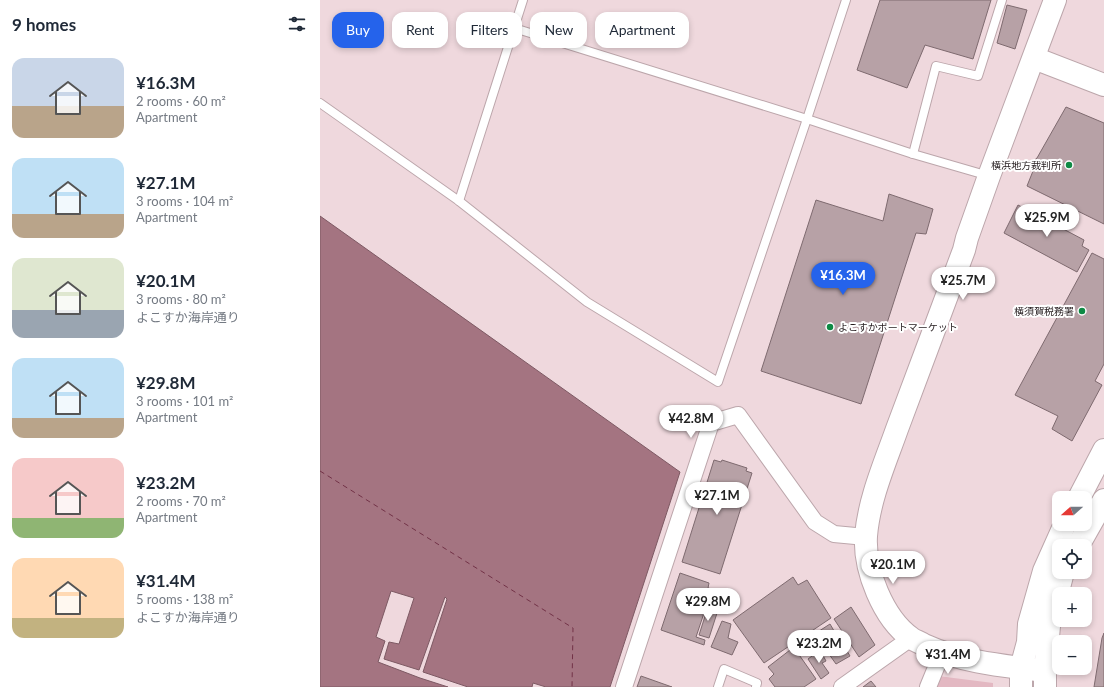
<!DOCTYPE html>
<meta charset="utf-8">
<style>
body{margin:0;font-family:Lato,"Noto Sans JP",sans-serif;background:#f2f2f3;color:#1f2937;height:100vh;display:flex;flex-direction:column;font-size:15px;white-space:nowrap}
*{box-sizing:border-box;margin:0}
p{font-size:13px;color:#747a83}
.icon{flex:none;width:22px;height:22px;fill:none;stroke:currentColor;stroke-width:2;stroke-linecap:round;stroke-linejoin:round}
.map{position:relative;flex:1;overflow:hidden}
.drawer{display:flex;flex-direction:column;background:#fff;width:320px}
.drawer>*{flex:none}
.hud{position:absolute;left:12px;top:12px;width:380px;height:36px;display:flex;gap:8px}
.needle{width:26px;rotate:249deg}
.fabs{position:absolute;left:732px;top:491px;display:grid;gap:8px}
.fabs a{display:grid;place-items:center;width:40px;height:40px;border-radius:8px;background:#fff;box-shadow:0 2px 6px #0003;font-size:20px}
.price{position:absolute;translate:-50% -34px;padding:0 9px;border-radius:14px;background:#fff;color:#222;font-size:13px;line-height:26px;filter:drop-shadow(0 1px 2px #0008)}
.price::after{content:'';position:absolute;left:50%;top:24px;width:12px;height:9px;margin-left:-6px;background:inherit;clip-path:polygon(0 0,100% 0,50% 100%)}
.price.current{background:#2563eb;color:#fff}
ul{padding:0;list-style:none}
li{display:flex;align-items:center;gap:12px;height:100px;padding:0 12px}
li span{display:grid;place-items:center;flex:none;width:112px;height:80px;border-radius:12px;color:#555}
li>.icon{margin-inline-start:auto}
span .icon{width:48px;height:48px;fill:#fffc;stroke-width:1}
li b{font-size:17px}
h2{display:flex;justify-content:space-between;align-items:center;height:48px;padding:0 12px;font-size:17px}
.tag{padding:0 14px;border-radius:12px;background:#fff;box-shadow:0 2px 6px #0003;font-size:14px;line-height:36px}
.tag.current{background:#2563eb;color:#fff}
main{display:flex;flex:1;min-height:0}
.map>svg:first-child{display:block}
</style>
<main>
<section class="drawer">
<h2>9 homes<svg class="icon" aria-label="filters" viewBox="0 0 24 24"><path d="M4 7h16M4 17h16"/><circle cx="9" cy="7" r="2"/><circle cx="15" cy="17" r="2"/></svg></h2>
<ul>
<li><span style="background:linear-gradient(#c9d6e8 60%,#b9a48a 0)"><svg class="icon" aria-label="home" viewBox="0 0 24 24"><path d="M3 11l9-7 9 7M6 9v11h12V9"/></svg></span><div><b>¥16.3M</b><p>2 rooms · 60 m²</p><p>Apartment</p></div></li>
<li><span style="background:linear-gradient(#bfe0f5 70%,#b9a48a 0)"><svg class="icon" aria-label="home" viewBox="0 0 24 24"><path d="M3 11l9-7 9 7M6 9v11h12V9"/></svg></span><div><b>¥27.1M</b><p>3 rooms · 104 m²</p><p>Apartment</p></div></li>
<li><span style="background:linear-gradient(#dfe7d0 65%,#9aa5b1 0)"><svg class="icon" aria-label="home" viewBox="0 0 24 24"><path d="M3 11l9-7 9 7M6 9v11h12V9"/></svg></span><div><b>¥20.1M</b><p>3 rooms · 80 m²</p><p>よこすか海岸通り</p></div></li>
<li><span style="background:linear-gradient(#bfe0f5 75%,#b9a48a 0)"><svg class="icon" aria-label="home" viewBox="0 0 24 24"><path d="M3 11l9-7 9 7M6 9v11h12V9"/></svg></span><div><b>¥29.8M</b><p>3 rooms · 101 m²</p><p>Apartment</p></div></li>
<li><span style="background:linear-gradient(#f6c9c9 75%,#8fb573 0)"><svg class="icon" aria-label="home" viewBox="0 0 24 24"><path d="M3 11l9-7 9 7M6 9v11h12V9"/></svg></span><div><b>¥23.2M</b><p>2 rooms · 70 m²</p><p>Apartment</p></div></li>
<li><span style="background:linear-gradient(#ffd9b3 75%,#c2b280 0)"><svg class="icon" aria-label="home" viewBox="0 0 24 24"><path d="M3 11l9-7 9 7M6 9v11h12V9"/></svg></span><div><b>¥31.4M</b><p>5 rooms · 138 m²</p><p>よこすか海岸通り</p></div></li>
</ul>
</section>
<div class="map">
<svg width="784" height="687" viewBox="0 0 784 687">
<rect width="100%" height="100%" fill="#efd8dd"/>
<path fill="#e3b8c2" d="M618,676l55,7v4h-58z"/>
<path fill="#a47481" stroke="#7d5963" d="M0,216l360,256 -70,215h-64l-13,-4 -1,4h-64l-45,-15 24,-73 -2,-2 -26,73 -35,-11 5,-17 10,2 15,-46 -23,-7 -15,46 9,4 -7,21 42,16 28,9h-128z"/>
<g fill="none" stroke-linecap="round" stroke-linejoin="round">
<path stroke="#723247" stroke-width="1" stroke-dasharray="5 4" stroke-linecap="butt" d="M0,471l253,157 -1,59"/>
</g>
<g fill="#b7a1a6" stroke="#7e6a6f">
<path d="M560,0h111l-18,59 -48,-14 -18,43 -50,-18z"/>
<path d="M687,5l20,5 -12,39 -18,-6z"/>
<path d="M746,107l38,16v101l-77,-38 8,-20 -4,-3 6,-5z"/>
<path d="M569,194l44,15 -7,25 -10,-1 -55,171 -100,-33 55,-171 67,21z"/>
<path d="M698,205l66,35 -2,6 7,4 -12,22 -73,-39z"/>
<path d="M772,253l12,6v105l-9,17 7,4 -30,56 -20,-12 6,-13 -43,-21z"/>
<path d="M394,460l7,2 1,-2 25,8 -1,3 6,2 -32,101 -38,-12z"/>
<path d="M360,573l29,10 -1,5 4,1 -16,48 9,3 -1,5 -43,-15z"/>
<path d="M473,577l5,8 9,-5 24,38 -67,45 -31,-43z"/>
<path d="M388,607l10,3 -9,28 -10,-3z"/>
<path d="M531,607l24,38 -16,12 -25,-38z"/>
<path d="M402,621l9,3 -3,14 10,4 -6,13 -21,-8z"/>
<path d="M510,624l7,12 -17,11 -7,-12z"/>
<path d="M784,633v54h-10l8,-49z"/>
<path d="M517,639l4,2 9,15 -14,8 -12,-17z"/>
<path d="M475,649l21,30 -12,8h-29l-6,-8 5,-5 -6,-7 22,-17z"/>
<path d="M500,650l6,11 -4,2 7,10 -8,6 -13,-20z"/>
<path d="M321,676l31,11h-35z"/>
<path d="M551,681l5,6h-13z"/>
</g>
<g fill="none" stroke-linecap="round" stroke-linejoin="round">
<g stroke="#bca6ab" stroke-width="10">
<g id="lane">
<path d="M194,28l293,91 106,35 76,22"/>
<path d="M0,103l139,98 128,101 131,80 89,-263 39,-119"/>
<path d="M593,154l23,-88 42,10 24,-76"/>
<path d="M139,201l64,-201"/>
<path d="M398,687l6,-18 33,14 -1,4"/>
</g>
</g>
<g stroke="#bca6ab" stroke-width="18">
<g id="street">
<path d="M304,687l87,-264 27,-8 77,107 19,12 32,3"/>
<path d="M522,687l69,-49"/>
<path d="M608,687l14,-34"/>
</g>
</g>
<g stroke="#bca6ab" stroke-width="24">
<g id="secondary">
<path d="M714,58l70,27"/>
<path d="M759,498l25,-48"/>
<path d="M758,546l26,-46"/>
<path d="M725,671c-40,-5 -84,-9 -121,-26 -4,-3 -9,-4 -13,-7 -28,-20 -47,-68 -45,-102 3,-37 19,-73 31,-107 22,-60 45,-119 67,-179l3,-12 22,-62 66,-176"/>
<path d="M701,687v-19l7,-26 1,-18 15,-53 21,-47"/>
<path d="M725,687v-16l4,-45 14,-54"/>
</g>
</g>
<use href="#lane" stroke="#fff" stroke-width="8"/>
<use href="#street" stroke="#fff" stroke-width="16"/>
<use href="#secondary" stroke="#fff" stroke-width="22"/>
</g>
<g fill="#0e8a45" stroke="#fff" stroke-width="1.5">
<circle cx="749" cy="165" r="4"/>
<circle cx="762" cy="311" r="4"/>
<circle cx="510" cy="327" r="4"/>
</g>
<g text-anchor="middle" stroke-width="4" stroke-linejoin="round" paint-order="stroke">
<g font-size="10" fill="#231b1d" stroke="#fff" text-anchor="end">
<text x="741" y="169">横浜地方裁判所</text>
<text x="754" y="315">横須賀税務署</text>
<text x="518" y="331" text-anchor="start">よこすかポートマーケット</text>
</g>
</g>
</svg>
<div class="fabs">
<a><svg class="needle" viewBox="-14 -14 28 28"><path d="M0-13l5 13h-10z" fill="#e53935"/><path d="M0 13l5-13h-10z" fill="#747a83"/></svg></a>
<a><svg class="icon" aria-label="locate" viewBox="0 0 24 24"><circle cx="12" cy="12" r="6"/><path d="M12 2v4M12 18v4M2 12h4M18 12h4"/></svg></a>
<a>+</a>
<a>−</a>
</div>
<b class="price" style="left:727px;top:238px">¥25.9M</b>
<b class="price current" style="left:523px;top:296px">¥16.3M</b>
<b class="price" style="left:643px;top:301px">¥25.7M</b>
<b class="price" style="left:371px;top:439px">¥42.8M</b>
<b class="price" style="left:397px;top:516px">¥27.1M</b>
<b class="price" style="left:573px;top:585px">¥20.1M</b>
<b class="price" style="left:388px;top:622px">¥29.8M</b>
<b class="price" style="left:499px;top:664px">¥23.2M</b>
<b class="price" style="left:628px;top:675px">¥31.4M</b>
<div class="hud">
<a class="tag current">Buy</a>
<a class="tag">Rent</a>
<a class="tag">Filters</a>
<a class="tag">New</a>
<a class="tag">Apartment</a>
</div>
</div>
</main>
